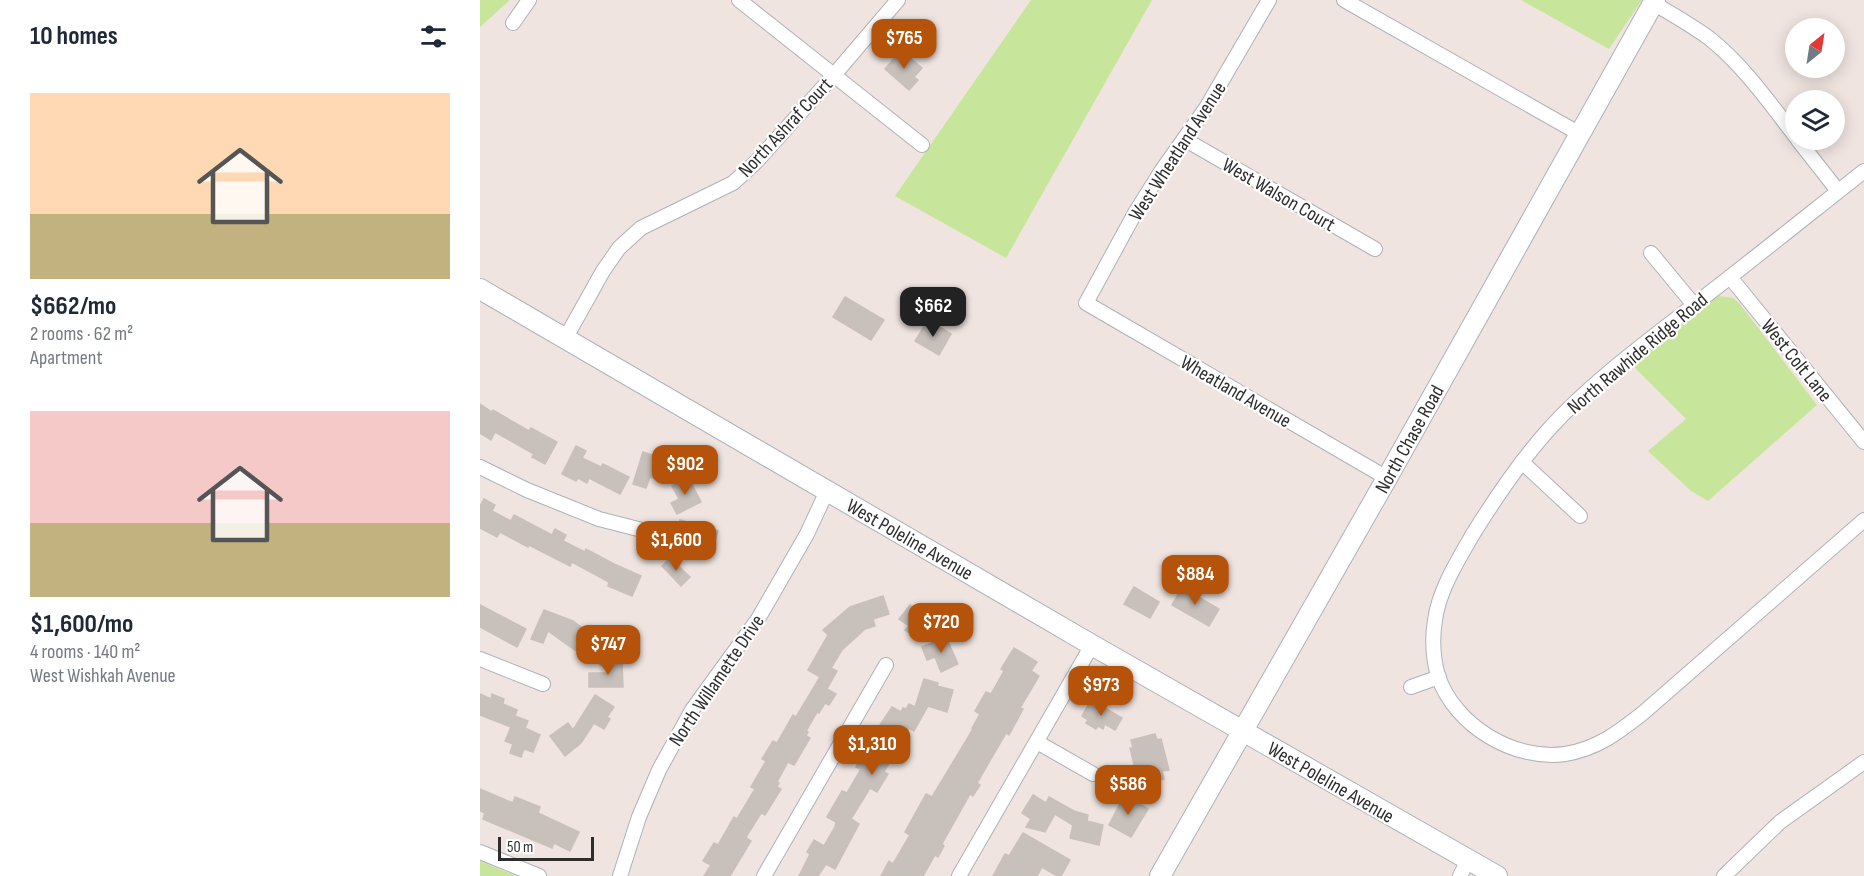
<!DOCTYPE html>
<meta charset="utf-8">
<style>
body{margin:0;font-family:"Sofia Sans Condensed",sans-serif;background:#f6f6f7;color:#1f2937;height:100vh;display:flex;flex-direction:column;font-size:22px;white-space:nowrap}
*{box-sizing:border-box;margin:0}
p{font-size:20px;color:#747a83}
.icon{flex:none;width:33px;height:33px;fill:none;stroke:currentColor;stroke-width:2;stroke-linecap:round;stroke-linejoin:round}
.map{position:relative;flex:1;overflow:hidden}
.drawer{display:flex;flex-direction:column;background:#fff;width:480px}
.drawer>*{flex:none}
.needle{width:39px;rotate:30deg}
.fabs{position:absolute;left:1305px;top:18px;display:grid;gap:12px}
.fabs a{display:grid;place-items:center;width:60px;height:60px;border-radius:50%;background:#fff;box-shadow:0 3px 15px #0003;font-size:30px}
.scale{position:absolute;left:18px;bottom:15px;width:96px;box-sizing:border-box;padding-left:6px;border:3px solid #2d2d2d;border-top:0;font-size:16px;line-height:21px;white-space:nowrap;color:#2d2d2d;-webkit-text-stroke:4px #fff;paint-order:stroke}
.price{position:absolute;translate:-50% -51px;padding:0 14px;border-radius:12px;background:#b45309;color:#fff;font-size:20px;line-height:39px;filter:drop-shadow(0 2px 3px #0008)}
.price::after{content:'';position:absolute;left:50%;top:36px;width:18px;height:14px;margin-left:-9px;background:inherit;clip-path:polygon(0 0,100% 0,50% 100%)}
.price.on{background:#222;color:#fff}
ul{padding:0;list-style:none}
li{display:grid;align-content:center;gap:12px;height:318px;padding:0 30px}
li span{display:grid;place-items:center;height:186px;border-radius:0px;color:#555}
li>.icon{margin-inline-start:auto}
span .icon{width:108px;height:108px;fill:#fffc;stroke-width:1}
li b{font-size:26px}
h2{display:flex;justify-content:space-between;align-items:center;height:72px;padding:0 30px;font-size:26px}
main{display:flex;flex:1;min-height:0}
.map>svg:first-child{display:block}
</style>
<main>
<section class="drawer">
<h2>10 homes<svg class="icon" aria-label="filters" viewBox="0 0 24 24"><path d="M4 7h16M4 17h16"/><circle cx="9" cy="7" r="2"/><circle cx="15" cy="17" r="2"/></svg></h2>
<ul>
<li><span style="background:linear-gradient(#ffd9b3 65%,#c2b280 0)"><svg class="icon" aria-label="home" viewBox="0 0 24 24"><path d="M3 11l9-7 9 7M6 9v11h12V9"/></svg></span><div><b>$662/mo</b><p>2 rooms · 62 m²</p><p>Apartment</p></div></li>
<li><span style="background:linear-gradient(#f6c9c9 60%,#c2b280 0)"><svg class="icon" aria-label="home" viewBox="0 0 24 24"><path d="M3 11l9-7 9 7M6 9v11h12V9"/></svg></span><div><b>$1,600/mo</b><p>4 rooms · 140 m²</p><p>West Wishkah Avenue</p></div></li>
</ul>
</section>
<div class="map">
<svg width="1384" height="876" viewBox="0 0 1384 876">
<rect width="100%" height="100%" fill="#efe4e0"/>
<g fill="#c7e69b">
<path d="M0,0h30l-30,27z"/>
<path d="M551,0h121l-146,258 -111,-62z"/>
<path d="M1041,0h121l-33,49z"/>
<path d="M1239,296l14,2 6,5 78,102 -109,96 -17,-10 -43,-40 38,-32 -56,-56 83,-64z"/>
<path d="M0,861l36,15h-36z"/>
</g>
<g fill="#c8c0bb" stroke="#cbc0b9" stroke-width="1.5">
<path d="M421,50l21,18 -8,9 4,3 -9,10 -24,-21z"/>
<path d="M365,297l39,23 -13,20 -38,-23z"/>
<path d="M448,320l23,14 -12,21 -24,-14z"/>
<path d="M0,404l12,8 1,-2 36,21 2,-3 26,14 -12,22 -13,-7 2,-3 -39,-22 -4,8 -11,-7z"/>
<path d="M96,446l10,5 -4,7 19,9 2,-3 26,13 -9,17 -31,-16 -2,5 -9,-5 -2,3 -14,-7z"/>
<path d="M163,452l24,8 -7,20 -10,-3 -4,11 -13,-4z"/>
<path d="M208,477l13,25 -24,12 -6,-11 8,-4 -7,-13z"/>
<path d="M4,499l11,6 -3,6 19,10 3,-6 38,20 3,-6 11,6 -3,6 22,11 1,-3 28,15 27,12 -9,20 -24,-10 1,-4 -37,-20 -2,4 -41,-21 -1,2 -28,-15 -3,5 -17,-9v-22z"/>
<path d="M200,520l38,11 -5,16 -8,-2 -3,9 -28,-8z"/>
<path d="M190,558l20,19 -9,9 -19,-20z"/>
<path d="M704,584l11,6 -2,4 26,15 -10,17 -37,-21z"/>
<path d="M654,587l25,15 -9,16 -26,-14z"/>
<path d="M403,596l6,18 -16,5 2,7 -10,3 -23,21 -11,18 6,3 -10,18 9,5 -7,11 -4,-2 -6,10 -2,-1 -11,19 2,1 -2,4 4,2 -16,27 -6,-3 -11,20 2,1 -2,4 4,2 -16,26 -4,-2 -13,21 -2,4 5,3 -21,35h-26l7,-11 -8,-4 11,-18 4,2 16,-28 3,2 18,-30 -4,-2 15,-26 -4,-2 11,-18 4,2 16,-28 3,2 24,-40 -12,-7 20,-35 -5,-5 27,-23z"/>
<path d="M0,605l46,24 -9,18 -37,-20z"/>
<path d="M430,605l19,15 -13,18 -11,-8 4,-4 -10,-7z"/>
<path d="M64,610l29,11 29,22 -11,14 -12,-10 -3,4 -28,-20 -5,12 -12,-4z"/>
<path d="M466,637l12,27 -17,8 -6,-15 -8,3 -5,-13z"/>
<path d="M534,648l23,14 -6,9 8,5 -19,32 3,1 -8,15 -6,11 -3,-2 -29,50 3,2 -7,11 -3,-2 -28,50 2,2 -6,11 -3,-2 -12,21h-42l8,-15 4,3 17,-29 -5,-3 21,-38 6,3 41,-68 -1,-1 8,-14 -5,-3 11,-19 5,2 13,-23 -3,-2z"/>
<path d="M117,662h25l1,25h-34v-14h23z"/>
<path d="M444,679l14,4 -1,3 16,4 -6,22 -19,-6 -14,25 -5,-3 -25,44 4,2 -11,18 -7,-4 -19,31 8,5 -24,45 -9,-5 -8,12h-19l11,-22 -3,-2 7,-12 10,6 11,-19 1,-5 -9,-5 15,-26 5,2 14,-24 -5,-2 6,-11 6,3 11,-18 -2,-2 2,-3 -4,-3 7,-11 10,-15 9,5 2,-4 3,1 3,-5 6,3z"/>
<path d="M0,694l11,5 1,-5 12,5 -1,5 14,6 -2,6 13,5 -3,7 15,7 -7,17 -9,-3 -3,8 -11,-4 3,-9 -8,-3 6,-14 -31,-12z"/>
<path d="M115,695l19,12 -7,10 3,2 -6,10 -10,-6 -13,20 -16,13 -15,-20 18,-13 5,7z"/>
<path d="M611,700l31,18 -7,12 -10,-6 -2,5 -5,-3 -2,3 -10,-6 2,-3 -6,-4z"/>
<path d="M675,734l2,6 4,-1 8,31 -7,1 2,8 -25,6 -9,-37h3l-2,-8z"/>
<path d="M0,789l33,14 2,-6 25,10 -2,6 41,19 -9,19 -16,-8 -2,5 -69,-29 2,-6 -5,-2z"/>
<path d="M645,794l23,15 -17,28 -22,-12z"/>
<path d="M553,795l13,8 3,-6 25,14 14,4 -1,6 16,4 -4,20 -29,-7 3,-13 -18,-11 -10,18 -19,-5 5,-8 -9,-6z"/>
<path d="M543,833l47,27 -9,16h-4l-15,-9 -5,9h-44l12,-22 4,2z"/>
</g>
<g fill="none" stroke-linecap="round" stroke-linejoin="round">
<g stroke="#adb2ba" stroke-width="16">
<g id="street">
<path d="M259,0l183,145"/>
<path d="M789,0l-63,108 -44,62 -27,43 -49,90 301,175"/>
<path d="M864,0l236,134"/>
<path d="M1173,3c19,11 38,22 56,35 34,27 60,64 87,99"/>
<path d="M33,23l16,-23"/>
<path d="M704,139l191,110"/>
<path d="M1318,140l40,51"/>
<path d="M1384,171c-57,45 -113,90 -170,134 -50,39 -101,76 -144,123 -29,32 -54,69 -77,106 -15,26 -34,56 -38,86 -3,18 -2,38 3,56 17,50 76,85 127,78 32,-5 54,-22 78,-41l221,-193"/>
<path d="M1171,253l43,52"/>
<path d="M1250,277l134,165"/>
<path d="M85,339l38,-68 16,-23 22,-20 92,-45 24,-22 77,-86 64,-75"/>
<path d="M1042,462l58,54"/>
<path d="M0,467l47,23 72,29 43,11"/>
<path d="M0,659l63,25"/>
<path d="M931,687l28,-10"/>
<path d="M557,742l56,32"/>
<path d="M0,852l59,24"/>
<path d="M140,876l19,-59 20,-47 33,-60 66,-91 49,-85 20,-43"/>
<path d="M284,876l122,-211"/>
<path d="M479,876l133,-231"/>
<path d="M980,876l8,-16"/>
<path d="M1244,876l56,-54 84,-60"/>
</g>
</g>
<g stroke="#adb2ba" stroke-width="22">
<g id="secondary">
<path d="M0,289l612,356 405,231"/>
<path d="M680,876l227,-398 268,-478"/>
</g>
</g>
<use href="#street" stroke="#fff" stroke-width="14"/>
<use href="#secondary" stroke="#fff" stroke-width="20"/>
</g>
<g text-anchor="middle" stroke-width="4.5" stroke-linejoin="round" paint-order="stroke">
<g font-size="20" fill="#2d2d2d" stroke="#fff">
<text transform="translate(305 127) rotate(-47)" y="7">North Ashraf Court</text>
<text transform="translate(697 151) rotate(-57)" y="7">West Wheatland Avenue</text>
<text transform="translate(799 194) rotate(30)" y="7">West Walson Court</text>
<text transform="translate(1157 353) rotate(-40)" y="7">North Rawhide Ridge Road</text>
<text transform="translate(1317 360) rotate(51)" y="7">West Colt Lane</text>
<text transform="translate(756 391) rotate(30)" y="7">Wheatland Avenue</text>
<text transform="translate(929 439) rotate(-61)" y="7">North Chase Road</text>
<text transform="translate(430 539) rotate(30)" y="7">West Poleline Avenue</text>
<text transform="translate(236 680) rotate(-56)" y="7">North Willamette Drive</text>
<text transform="translate(851 782) rotate(30)" y="7">West Poleline Avenue</text>
</g>
</g>
</svg>
<div class="fabs">
<a><svg class="needle" viewBox="-14 -14 28 28"><path d="M0-13l5 13h-10z" fill="#e53935"/><path d="M0 13l5-13h-10z" fill="#747a83"/></svg></a>
<a><svg class="icon" aria-label="layers" viewBox="0 0 24 24"><path d="M12 4l9 5-9 5-9-5zM3 14l9 5 9-5"/></svg></a>
</div>
<div class="scale">50 m</div>
<b class="price" style="left:424px;top:70px">$765</b>
<b class="price on" style="left:453px;top:338px">$662</b>
<b class="price" style="left:205px;top:496px">$902</b>
<b class="price" style="left:196px;top:572px">$1,600</b>
<b class="price" style="left:715px;top:606px">$884</b>
<b class="price" style="left:461px;top:654px">$720</b>
<b class="price" style="left:128px;top:676px">$747</b>
<b class="price" style="left:621px;top:717px">$973</b>
<b class="price" style="left:392px;top:776px">$1,310</b>
<b class="price" style="left:648px;top:816px">$586</b>
</div>
</main>
